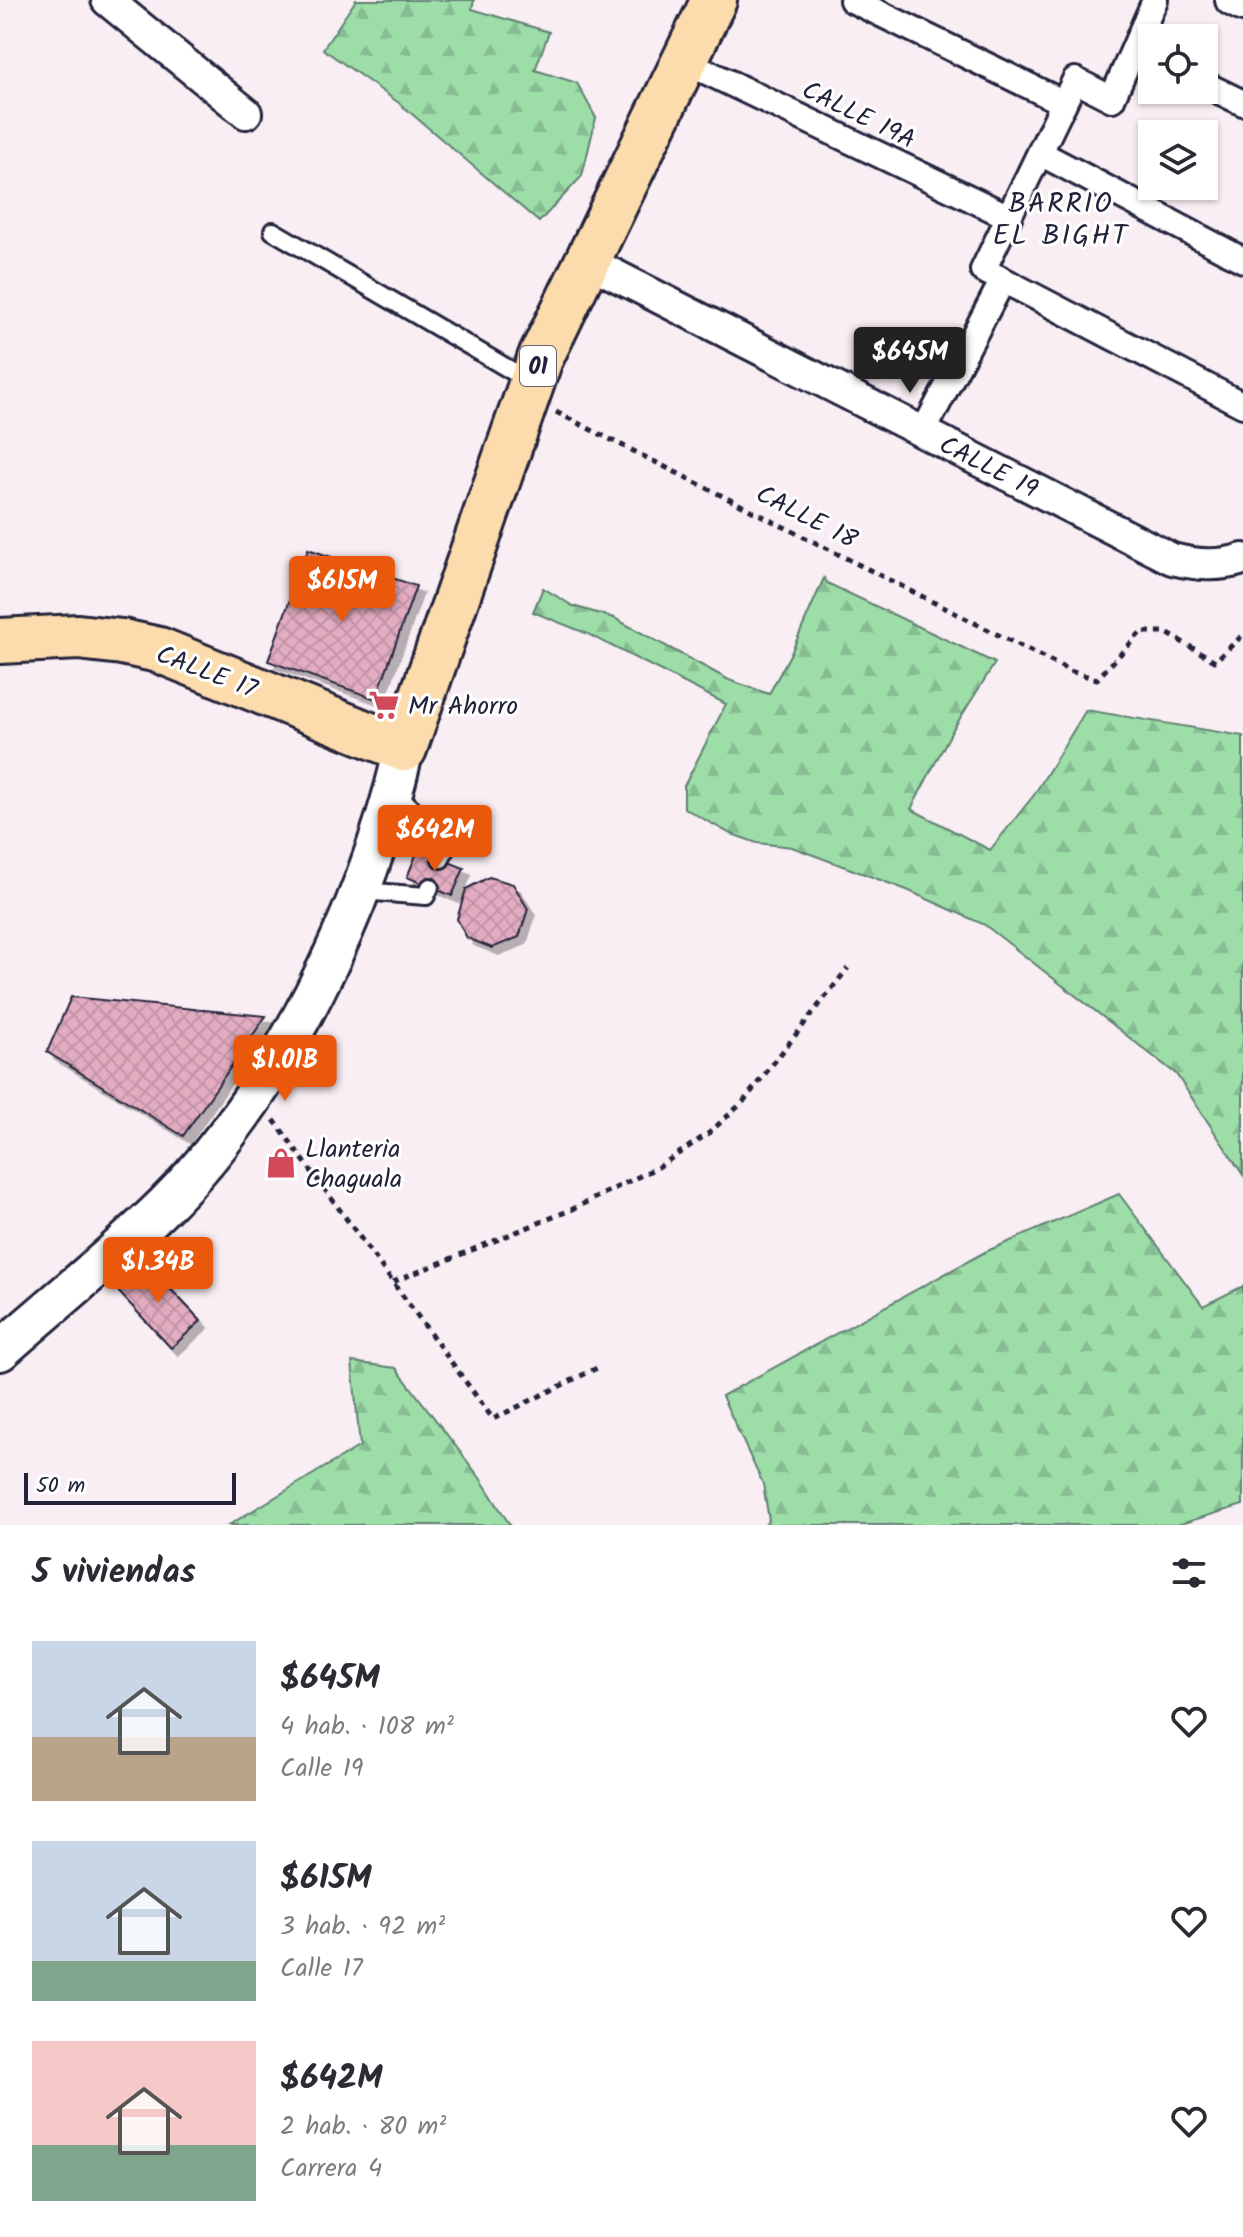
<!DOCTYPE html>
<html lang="es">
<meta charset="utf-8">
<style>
body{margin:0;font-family:Kalam,sans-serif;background:#f7f7f7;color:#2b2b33;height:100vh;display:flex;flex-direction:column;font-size:30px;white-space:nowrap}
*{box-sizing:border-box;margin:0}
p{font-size:26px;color:#7c7c81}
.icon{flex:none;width:44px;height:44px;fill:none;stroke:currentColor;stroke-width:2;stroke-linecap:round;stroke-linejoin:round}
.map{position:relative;height:1525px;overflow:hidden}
.panel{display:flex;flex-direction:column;background:#fff;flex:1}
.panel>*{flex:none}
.fabs{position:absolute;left:1138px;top:24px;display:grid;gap:16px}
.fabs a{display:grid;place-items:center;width:80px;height:80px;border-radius:0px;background:#fff;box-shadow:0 2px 6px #0004;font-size:40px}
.scale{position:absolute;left:24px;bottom:20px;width:212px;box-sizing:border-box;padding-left:8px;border:4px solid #22223b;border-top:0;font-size:22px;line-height:28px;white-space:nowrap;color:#22223b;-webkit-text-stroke:6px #fff;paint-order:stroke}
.price{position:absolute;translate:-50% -68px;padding:0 18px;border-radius:8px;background:#ea580c;color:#fff;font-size:26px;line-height:52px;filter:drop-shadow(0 2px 4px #0008)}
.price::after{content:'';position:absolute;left:50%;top:48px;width:24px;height:18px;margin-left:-12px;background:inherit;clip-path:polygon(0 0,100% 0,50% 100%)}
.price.selected{background:#222;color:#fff}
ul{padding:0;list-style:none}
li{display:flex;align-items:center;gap:24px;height:200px;padding:0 32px}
li span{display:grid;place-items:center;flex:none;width:224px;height:160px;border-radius:0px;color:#555}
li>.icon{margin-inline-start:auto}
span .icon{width:96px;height:96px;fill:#fffc;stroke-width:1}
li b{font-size:34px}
h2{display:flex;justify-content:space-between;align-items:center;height:96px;padding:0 32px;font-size:34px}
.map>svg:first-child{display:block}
</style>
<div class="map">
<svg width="1243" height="1525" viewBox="0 0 1243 1525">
<defs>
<pattern id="forest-firs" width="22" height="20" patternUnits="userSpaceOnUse" patternTransform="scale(2)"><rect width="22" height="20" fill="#9cdda8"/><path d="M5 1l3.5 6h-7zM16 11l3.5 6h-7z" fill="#86bd92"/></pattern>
<pattern id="building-cross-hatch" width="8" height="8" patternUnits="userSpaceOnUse" patternTransform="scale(2)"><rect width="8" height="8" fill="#e3acc1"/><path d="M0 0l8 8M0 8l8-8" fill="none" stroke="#c294a7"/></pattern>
<filter id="shadow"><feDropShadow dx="7" dy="7" stdDeviation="0" flood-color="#0004"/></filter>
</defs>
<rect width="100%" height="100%" fill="#f9eef3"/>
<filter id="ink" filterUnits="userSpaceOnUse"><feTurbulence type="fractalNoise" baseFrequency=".0125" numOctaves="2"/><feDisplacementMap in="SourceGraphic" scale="16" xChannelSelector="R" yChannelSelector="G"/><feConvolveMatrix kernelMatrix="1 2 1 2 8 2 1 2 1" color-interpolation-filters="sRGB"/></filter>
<g filter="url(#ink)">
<g fill="url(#forest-firs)" stroke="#5f8072" stroke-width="2">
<path d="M356,0h118l-2,9 77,23 -14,38 42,13 19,35 -14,58 -43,46 -140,-119 -76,-54z"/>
<path d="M824,578l3,5 168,80 -43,68 -41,78 79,41 44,-55 52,-85 157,26v439l-67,-101 -191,-149 -78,-35 -115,-43 -35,-4 -28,-10 -45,-25v-22l42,-82 -138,-70 -55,-22 10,-24 30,18 41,12 115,62 40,14 23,-43z"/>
<path d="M1119,1194l84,112 40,-20v219l-66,20h-412l4,-5 -6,-36 -41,-88 263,-144z"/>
<path d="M352,1362l44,6 84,110 30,47h-281l131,-79z"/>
</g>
<g fill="url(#building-cross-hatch)" stroke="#22223b" stroke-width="2" filter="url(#shadow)">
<path d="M308,549l108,37 -40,113 -108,-38z"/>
<path d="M418,850l46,18 -12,28 -45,-19z"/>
<path d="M489,877l24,7 15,25 -9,28 -27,11 -25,-10 -10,-19 9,-30z"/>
<path d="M71,997l195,19 -83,120 -136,-84z"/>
<path d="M144,1261l57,60 -30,27 -56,-60z"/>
</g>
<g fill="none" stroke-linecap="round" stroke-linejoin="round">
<g stroke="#22223b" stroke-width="22">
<g id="service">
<path d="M273,231l258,151"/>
<path d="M395,792l53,51 -7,16"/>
<path d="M362,891l64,5 4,-9"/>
</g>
</g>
<g stroke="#22223b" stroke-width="30">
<g id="pedestrian">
<path d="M852,0l212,103"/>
<path d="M684,61l325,156"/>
<path d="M1204,84l39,19"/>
<path d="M1040,153l203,107"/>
<path d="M1003,280l240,125"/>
<path d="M923,432l80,-152 -20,-10 92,-190 37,19 43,-99"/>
</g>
</g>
<g stroke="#22223b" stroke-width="36">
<g id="minor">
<path d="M107,0l139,113"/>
<path d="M1231,0l12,6"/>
<path d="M587,261l585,298c25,6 46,8 71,0"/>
</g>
</g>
<g stroke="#22223b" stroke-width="44">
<path id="tertiary" d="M0,1351c54,-48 112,-94 164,-145 117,-116 203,-298 240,-457"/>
</g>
<g stroke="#22223b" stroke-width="50">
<path id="trunk" d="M0,641l78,-4 44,5 37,8 245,99 136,-390 174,-359"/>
</g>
<g stroke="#22223b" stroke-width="5" stroke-dasharray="6 6" stroke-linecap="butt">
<path d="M556,412l514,259 27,8 44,-47h24l50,29 28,-26"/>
<path d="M274,1120l219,299 108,-53"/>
<path d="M393,1282l180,-73 87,-43 49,-33 34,-31 105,-134"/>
</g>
<use href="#service" stroke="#fff" stroke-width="16"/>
<use href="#pedestrian" stroke="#fff" stroke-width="24"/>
<use href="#minor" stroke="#fff" stroke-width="30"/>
<use href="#tertiary" stroke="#fff" stroke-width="38"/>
<use href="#trunk" stroke="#fcdcac" stroke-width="44"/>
</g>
</g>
<defs>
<g id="supermarket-bare" transform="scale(2.4)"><path d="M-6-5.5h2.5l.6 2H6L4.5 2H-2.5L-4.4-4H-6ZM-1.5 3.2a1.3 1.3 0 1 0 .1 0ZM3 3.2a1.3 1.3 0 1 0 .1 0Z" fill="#d1495b" stroke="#fff" stroke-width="2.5" paint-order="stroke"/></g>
<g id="shop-bare" transform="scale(2.4)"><path d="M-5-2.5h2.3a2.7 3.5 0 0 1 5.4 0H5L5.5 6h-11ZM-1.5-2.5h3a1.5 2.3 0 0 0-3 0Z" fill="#d1495b" stroke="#fff" stroke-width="2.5" paint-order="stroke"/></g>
</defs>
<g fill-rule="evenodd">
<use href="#supermarket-bare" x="384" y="705"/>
<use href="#shop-bare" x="281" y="1163"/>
</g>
<g text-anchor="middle" stroke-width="6" stroke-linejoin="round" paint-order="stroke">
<rect fill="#fff" stroke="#646476" stroke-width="2" x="520" y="346" width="36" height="40" rx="6"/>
<g font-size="24" font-weight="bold" fill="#22223b">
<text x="538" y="374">01</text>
</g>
<g font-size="26" fill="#22223b" stroke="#fff">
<text transform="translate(859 114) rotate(26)" y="9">CALLE 19A</text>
<text transform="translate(989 466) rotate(27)" y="9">CALLE 19</text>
<text transform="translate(807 516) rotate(27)" y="9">CALLE 18</text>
<text transform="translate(207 671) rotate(21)" y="9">CALLE 17</text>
</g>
<g font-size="26" fill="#22223b" stroke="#fff" text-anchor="start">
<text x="408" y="714">Mr Ahorro</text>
<text x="305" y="1157">Llanteria<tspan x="305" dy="30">Chaguala</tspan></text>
</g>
<g font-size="28" letter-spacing="2" fill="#22223b" stroke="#fff">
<text x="1061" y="212">BARRIO<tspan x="1061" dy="32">EL BIGHT</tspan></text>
</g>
</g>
</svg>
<div class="fabs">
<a><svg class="icon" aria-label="locate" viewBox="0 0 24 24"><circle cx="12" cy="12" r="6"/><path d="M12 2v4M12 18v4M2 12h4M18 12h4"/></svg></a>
<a><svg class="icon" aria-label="layers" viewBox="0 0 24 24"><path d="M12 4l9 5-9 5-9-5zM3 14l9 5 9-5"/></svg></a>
</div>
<div class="scale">50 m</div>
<b class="price selected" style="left:910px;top:395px">$645M</b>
<b class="price" style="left:342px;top:624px">$615M</b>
<b class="price" style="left:435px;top:873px">$642M</b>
<b class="price" style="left:285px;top:1103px">$1.01B</b>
<b class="price" style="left:158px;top:1305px">$1.34B</b>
</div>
<section class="panel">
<h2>5 viviendas<svg class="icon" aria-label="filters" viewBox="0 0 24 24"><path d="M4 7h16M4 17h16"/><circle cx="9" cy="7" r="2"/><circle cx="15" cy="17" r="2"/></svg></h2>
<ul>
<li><span style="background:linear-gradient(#c9d6e8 60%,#b9a48a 0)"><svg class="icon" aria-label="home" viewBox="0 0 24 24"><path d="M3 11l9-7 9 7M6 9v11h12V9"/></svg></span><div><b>$645M</b><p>4 hab. · 108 m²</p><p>Calle 19</p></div><svg class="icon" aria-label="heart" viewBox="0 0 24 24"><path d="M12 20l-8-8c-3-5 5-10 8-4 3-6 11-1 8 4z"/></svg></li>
<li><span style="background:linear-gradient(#c9d6e8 75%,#7fa58c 0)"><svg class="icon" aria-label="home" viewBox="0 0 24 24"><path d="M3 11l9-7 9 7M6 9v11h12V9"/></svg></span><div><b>$615M</b><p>3 hab. · 92 m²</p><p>Calle 17</p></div><svg class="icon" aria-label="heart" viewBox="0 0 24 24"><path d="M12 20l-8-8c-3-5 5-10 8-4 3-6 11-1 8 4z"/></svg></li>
<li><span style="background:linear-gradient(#f6c9c9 65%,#7fa58c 0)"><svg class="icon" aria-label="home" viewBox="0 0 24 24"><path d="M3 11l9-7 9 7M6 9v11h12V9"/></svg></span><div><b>$642M</b><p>2 hab. · 80 m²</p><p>Carrera 4</p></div><svg class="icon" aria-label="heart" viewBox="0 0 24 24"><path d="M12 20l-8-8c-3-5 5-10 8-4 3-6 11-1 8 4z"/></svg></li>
</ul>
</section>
